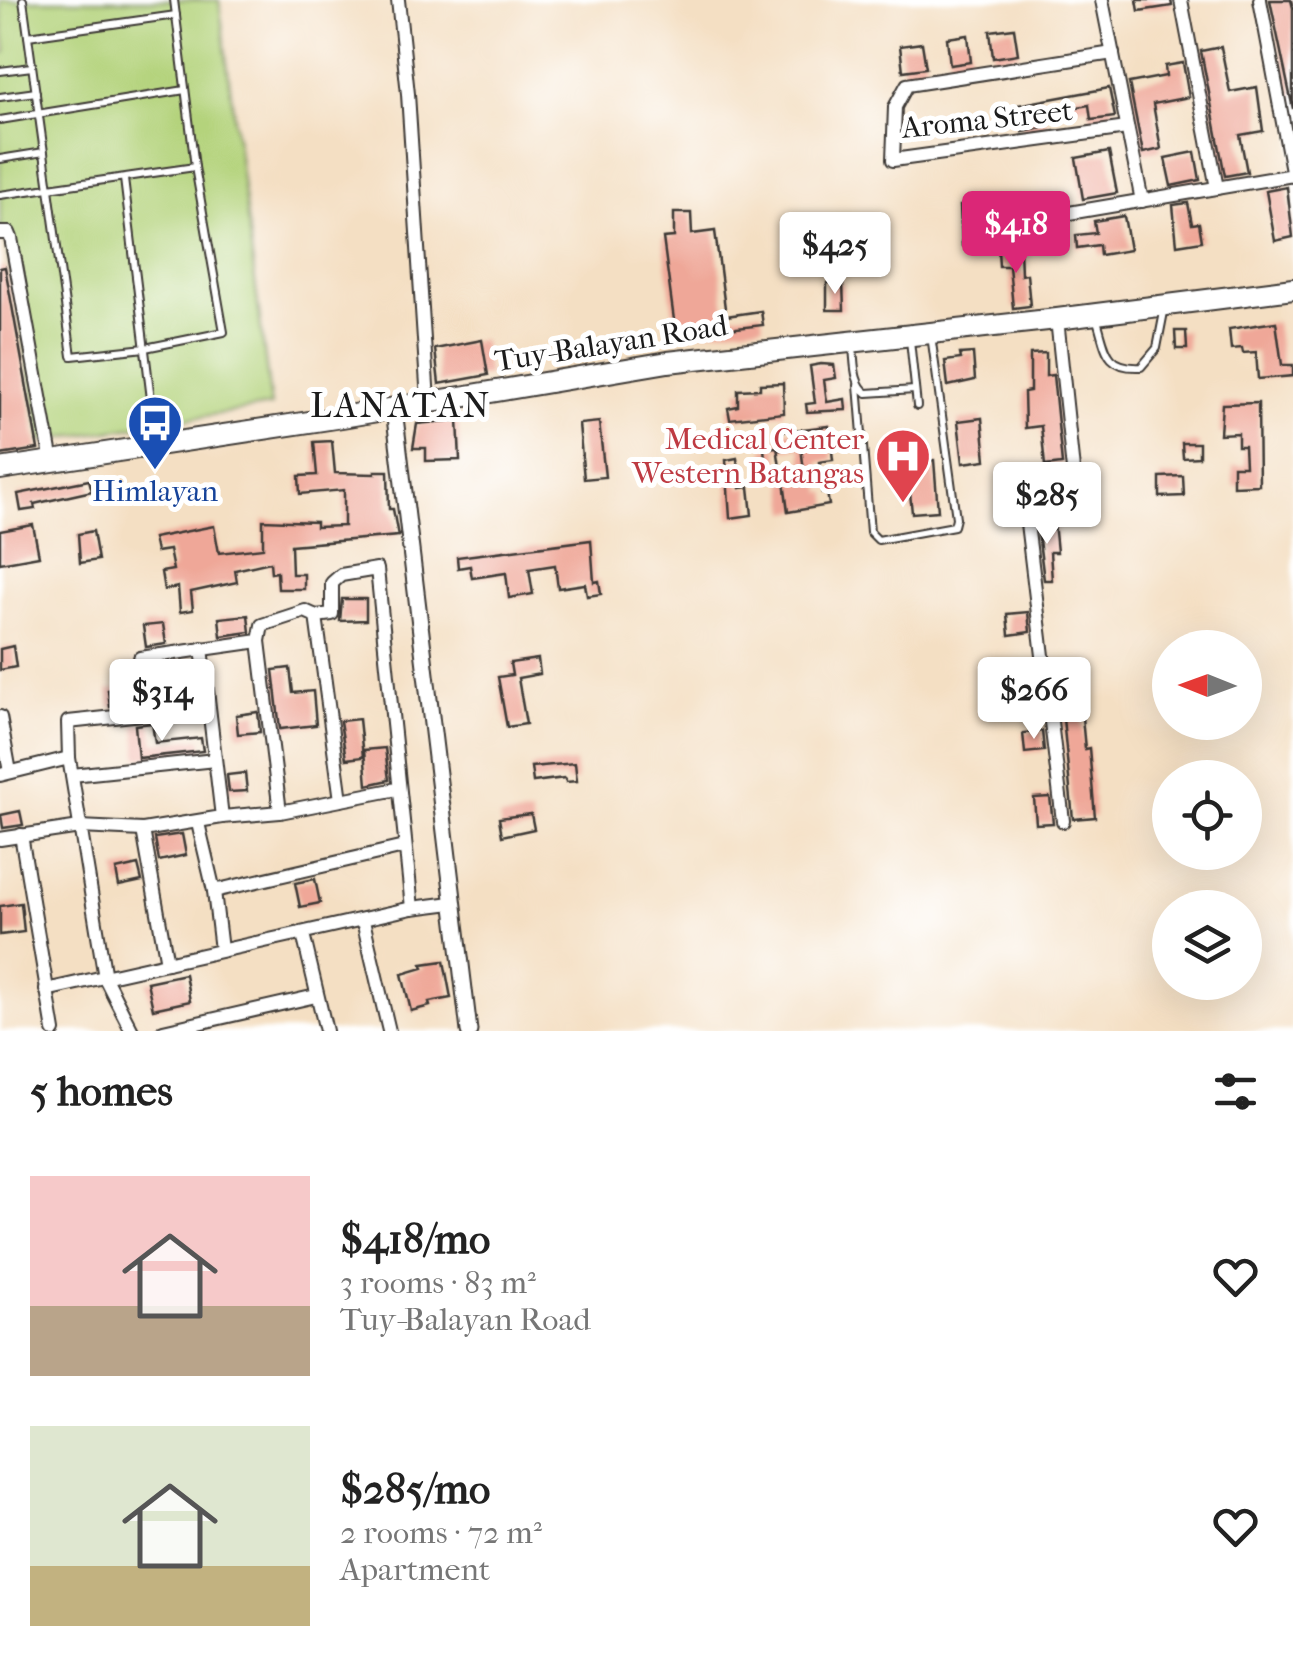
<!DOCTYPE html>
<meta charset="utf-8">
<style>
body{margin:0;font-family:"IM FELL French Canon",serif;background:#f6f6f6;color:#222;height:100vh;display:flex;flex-direction:column;font-size:38px;white-space:nowrap}
*{box-sizing:border-box;margin:0}
p{font-size:32px;color:#767676}
.icon{flex:none;width:55px;height:55px;fill:none;stroke:currentColor;stroke-width:2;stroke-linecap:round;stroke-linejoin:round}
.map{position:relative;height:1031px;overflow:hidden}
.panel{display:flex;flex-direction:column;background:#fff;flex:1}
.panel>*{flex:none}
.needle{width:65px;rotate:271deg}
.controls{position:absolute;left:1152px;top:630px;display:grid;gap:20px}
.controls a{display:grid;place-items:center;width:110px;height:110px;border-radius:50%;background:#fff;box-shadow:0 10px 40px #0002;font-size:50px}
.price{position:absolute;translate:-50% -85px;padding:0 22px;border-radius:10px;background:#fff;color:#222;font-size:32px;line-height:65px;filter:drop-shadow(0 2px 5px #0008)}
.price::after{content:'';position:absolute;left:50%;top:60px;width:30px;height:22px;margin-left:-15px;background:inherit;clip-path:polygon(0 0,100% 0,50% 100%)}
.price.active{background:#db2777;color:#fff}
ul{padding:0;list-style:none}
li{display:flex;align-items:center;gap:30px;height:250px;padding:0 30px}
li span{display:grid;place-items:center;flex:none;width:280px;height:200px;border-radius:0px;color:#555}
li>.icon{margin-inline-start:auto}
span .icon{width:120px;height:120px;fill:#fffc;stroke-width:1}
li b{font-size:42px}
h2{display:flex;justify-content:space-between;align-items:center;height:120px;padding:0 30px;font-size:42px}
.map>svg:first-child{display:block}
</style>
<div class="map">
<svg width="1293" height="1031" viewBox="0 0 1293 1031">
<rect width="100%" height="100%" fill="#fff"/>
<filter id="ink" filterUnits="userSpaceOnUse"><feTurbulence type="fractalNoise" baseFrequency=".01" numOctaves="2"/><feDisplacementMap in="SourceGraphic" scale="20" xChannelSelector="R" yChannelSelector="G"/><feConvolveMatrix kernelMatrix="1 2 1 2 8 2 1 2 1" color-interpolation-filters="sRGB"/></filter>
<filter id="wash" filterUnits="userSpaceOnUse"><feTurbulence type="fractalNoise" baseFrequency=".0048" numOctaves="4" result="noise"/><feDisplacementMap in="SourceGraphic" scale="40" xChannelSelector="R" yChannelSelector="G"/><feGaussianBlur stdDeviation="2.25" result="paint"/><feColorMatrix in="noise" values="0 0 0 0 0 0 0 0 0 0 0 0 0 0 0 0 0 1.4 0 .05"/><feComposite in="paint" operator="in"/></filter>
<g filter="url(#wash)">
<rect width="100%" height="100%" fill="#f4dfc3"/>
<path fill="#b4d37b" stroke="#68784c" stroke-width="2.5" d="M0,0h219l52,406 -229,35 -37,-203h-5v-184l6,-2z"/>
<g id="blocks">
<g fill="#efa798">
<path d="M1137,0h34l1,6 -33,5z"/>
<path d="M1270,0h21l2,8v101z"/>
<path d="M1014,28l4,26 -25,4 -3,-27z"/>
<path d="M968,35l3,27 -21,3 -3,-27z"/>
<path d="M922,43l4,25 -23,3 -3,-25z"/>
<path d="M1221,47l9,45 27,-5 6,44 -23,4 7,37 -22,4 -24,-125z"/>
<path d="M1183,63l6,34 -36,7 8,45 -18,4 -14,-70 37,-7 -1,-10z"/>
<path d="M1109,88l6,29 -24,3 -2,-15 -45,8 3,14 -24,5 -5,-27z"/>
<path d="M1109,152l8,41 -34,6 -7,-41z"/>
<path d="M1195,152l5,28 -29,6 -6,-28z"/>
<path d="M1287,187l6,50 -18,4 -9,-50z"/>
<path d="M1188,203l4,21 7,-1 3,18 -25,4 -4,-40z"/>
<path d="M985,205l2,39 -25,2 -2,-40z"/>
<path d="M674,213h17l1,21 23,-3 11,85 35,-5 2,14 -87,10 -13,-97 11,-1z"/>
<path d="M1124,216l6,34 -30,5 -1,-10 -22,3 -1,-13 20,-2 -2,-12z"/>
<path d="M1020,247l1,28 6,-1 3,32 -17,2 -4,-42h-10l-1,-17z"/>
<path d="M5,267l33,182 -38,6v-187z"/>
<path d="M827,283h16l1,27h-17z"/>
<path d="M1276,322l6,43h11v11l-35,3 -2,-27 -13,1 -1,-5 -11,1 -2,-20z"/>
<path d="M1175,331h11l1,18h-11z"/>
<path d="M482,340l6,35 -49,9 -4,-35z"/>
<path d="M973,353l2,27 -27,6 -3,-25 16,-2 -1,-5z"/>
<path d="M1046,353v23l7,-1 9,89 -17,2 -4,-40 -16,2 -1,-36 6,-1v-37z"/>
<path d="M821,364l13,1 2,13 -12,2 3,22 18,-3 1,11 -39,2 -1,-8 9,-1 -5,-37z"/>
<path d="M783,383l1,30 -54,6 -2,-11 10,-2v-16l22,-1v-5z"/>
<path d="M1258,403l1,82 -26,1v-20h12l-1,-20h-6v-13l-18,1 2,-30z"/>
<path d="M982,418l4,42 -23,3 -5,-42z"/>
<path d="M458,420l2,40 -34,1v-13h-13l4,-24z"/>
<path d="M599,422l6,55 -21,2 -5,-55z"/>
<path d="M829,426l4,34 -14,2 3,31 5,-1 2,13 -41,7 -5,-38 21,-3 -3,-24 -21,3 -3,-18z"/>
<path d="M332,441l3,32 40,1v-3h13l1,38h4l5,27 -107,9 1,29h12v15h-26l-1,-17 -6,1 -1,-11 -35,8 2,12 -46,10 2,18 -13,2 -2,-25 -14,3 -3,-18 12,-2 -4,-20 -13,2 -3,-14 61,-12 5,27 44,-5v-28l53,2v5l28,-1v-36l-44,4 -1,-18 18,-1 -3,-33z"/>
<path d="M1182,443h17v14l-16,1z"/>
<path d="M777,447l3,20 -14,2 -2,-21z"/>
<path d="M737,458l3,30 9,-1 3,28 -22,3 -4,-58z"/>
<path d="M934,460l4,51 -26,2 -5,-51z"/>
<path d="M1183,476l1,20 -24,1v-20z"/>
<path d="M89,480l3,11 -58,13 1,5 -14,2 -3,-17z"/>
<path d="M1054,522l3,30h-7l2,28h-8l-7,-56z"/>
<path d="M33,525l6,31 -39,7v-32z"/>
<path d="M93,531l5,29 -18,3 -2,-29z"/>
<path d="M591,540l3,42 5,-1 2,13 -14,2 -2,-12 -27,4 -3,-23 -26,4 4,25 -24,4 -3,-25 -34,5 -2,-12 -12,2 -1,-11z"/>
<path d="M342,599h24v21l-26,1z"/>
<path d="M1028,612l2,20 -21,3 -2,-21z"/>
<path d="M248,615l2,17 -29,4 -2,-18z"/>
<path d="M163,624l3,20 -20,3 -3,-21z"/>
<path d="M13,646l3,21 -16,3v-21z"/>
<path d="M538,659l2,15 -22,4 8,46 -19,3 -9,-50 14,-2 -2,-12z"/>
<path d="M290,668l3,25 20,-2 3,34 -36,4 -7,-59z"/>
<path d="M196,679l2,19 -45,5 -1,-19z"/>
<path d="M1036,682l3,23 -20,1 -2,-22z"/>
<path d="M132,688l1,17 -23,2 -2,-17z"/>
<path d="M1080,696l5,53 4,-1 6,69 -22,2 -12,-121z"/>
<path d="M258,712l2,20 -22,2 -2,-19z"/>
<path d="M359,719l4,38 -17,2 -6,-38z"/>
<path d="M152,723l3,20 46,-5 2,13 -65,7 -3,-33z"/>
<path d="M1042,731l2,20 -19,2 -2,-20z"/>
<path d="M385,748l4,32 -22,5 -3,-35z"/>
<path d="M575,763l2,18 -11,1 -1,-4 -32,4 -2,-15z"/>
<path d="M245,773l2,18 -18,1 -2,-17z"/>
<path d="M1050,797l3,26 -17,1 -2,-26z"/>
<path d="M20,811l3,14 -20,3 -2,-13z"/>
<path d="M531,814l3,15 -32,7 -3,-18z"/>
<path d="M182,834l4,21 -27,6 -4,-23z"/>
<path d="M138,865l4,16 -23,5 -3,-16z"/>
<path d="M315,879l5,24 -20,4 -5,-24z"/>
<path d="M21,903l3,29 -24,3v-29z"/>
<path d="M444,961l7,37 -22,4 1,4 -19,5 -9,-37 21,-6 -1,-4z"/>
<path d="M185,974l5,27 -37,8 -6,-27z"/>
</g>
</g>
</g>
<g filter="url(#ink)">
<use href="#blocks" fill-opacity="0" stroke="#3c3935" stroke-width="2.5"/>
<g fill="none" stroke-linecap="round" stroke-linejoin="round">
<g stroke="#3c3935" stroke-width="10">
<g id="service">
<path d="M23,0l49,356 73,-8 79,-16 -29,-165 -21,-167"/>
<path d="M28,36l148,-21"/>
<path d="M0,71l32,-4"/>
<path d="M0,97l36,-5"/>
<path d="M0,120l185,-30"/>
<path d="M0,159l44,-7"/>
<path d="M124,179l32,261"/>
<path d="M0,195l195,-28"/>
<path d="M1097,320c9,29 8,49 44,47l16,-19 7,-36"/>
<path d="M910,340l7,66"/>
<path d="M853,348c2,15 0,35 14,45l48,-3"/>
<path d="M858,385l12,147 8,8 76,-14 2,-8 -25,-183"/>
</g>
</g>
<g stroke="#3c3935" stroke-width="16">
<g id="minor">
<path d="M398,0l10,94 20,307"/>
<path d="M1102,0l40,201"/>
<path d="M1181,0l36,188"/>
<path d="M1260,0l33,176"/>
<path d="M1113,53l-206,32 -12,22 -2,53 234,-32"/>
<path d="M1016,222l277,-47"/>
<path d="M0,233h9l2,5 41,224"/>
<path d="M1057,319l20,189 -51,7 37,306"/>
<path d="M316,616l16,-2v-31l9,-8 36,-6 35,339"/>
<path d="M202,648l20,169"/>
<path d="M144,713l-4,-55 119,-17"/>
<path d="M0,717l10,55"/>
<path d="M69,758l-1,-36 140,-15"/>
<path d="M0,775l69,-17 36,220 27,53"/>
<path d="M72,775l143,-15"/>
<path d="M280,812l-21,-171 3,-16 43,-14 11,5 25,184"/>
<path d="M198,823l16,68 7,59"/>
<path d="M143,830l24,133"/>
<path d="M21,835l33,196"/>
<path d="M0,839l80,-12 63,3 79,-13 58,-5 117,-23"/>
<path d="M214,891l190,-44"/>
<path d="M363,921l26,110"/>
<path d="M303,934l23,97"/>
<path d="M46,990l366,-82 40,-5"/>
<path d="M163,1031l153,-35"/>
</g>
</g>
<g stroke="#3c3935" stroke-width="19">
<path id="tertiary" d="M394,409l75,622"/>
</g>
<g stroke="#3c3935" stroke-width="24">
<path id="primary" d="M0,469l342,-52 326,-55 389,-43 236,-30"/>
</g>
<use href="#service" stroke="#fff" stroke-width="6"/>
<use href="#minor" stroke="#fff" stroke-width="12"/>
<use href="#tertiary" stroke="#fff" stroke-width="15"/>
<use href="#primary" stroke="#fff" stroke-width="20"/>
</g>
</g>
<defs>
<g id="bus-pin" transform="scale(2.875)"><path d="M0 17L-7.5 6A9.5 9.5 0 1 1 7.5 6Z" fill="#1a4fb4" stroke="#fff"/><path d="M-5-6H5V4H4V6H2V4H-2V6H-4V4H-5ZM-3.5-4V0h7V-4ZM-3.5 1.2v1.5H-2V1.2ZM2 1.2v1.5H3.5V1.2Z" fill="#fff"/></g>
<g id="hospital-pin" transform="scale(2.875)"><path d="M0 17L-7.5 6A9.5 9.5 0 1 1 7.5 6Z" fill="#e0444e" stroke="#fff"/><path d="M-5-5h3v3.5h4V-5h3V5h-3V1.5h-4V5h-3Z" fill="#fff"/></g>
</defs>
<g fill-rule="evenodd">
<use href="#bus-pin" x="155" y="423"/>
<use href="#hospital-pin" x="903" y="456"/>
</g>
<g text-anchor="middle" stroke-width="10" stroke-linejoin="round" paint-order="stroke">
<g font-size="30" fill="#1c1c1c" stroke="#fff">
<text transform="translate(987 119) rotate(-6)" y="10">Aroma Street</text>
<text transform="translate(611 343) rotate(-9)" y="10">Tuy-Balayan Road</text>
</g>
<g font-size="30" fill="#be3a42" stroke="#fff" text-anchor="end">
<text x="864" y="449">Medical Center<tspan x="864" dy="34">Western Batangas</tspan></text>
</g>
<g font-size="30" fill="#164399" stroke="#fff">
<text x="155" y="501">Himlayan</text>
</g>
<g font-size="35" letter-spacing="2.5" fill="#1c1c1c" stroke="#fff">
<text x="401" y="417">LANATAN</text>
</g>
</g>
</svg>
<div class="controls">
<a><svg class="needle" viewBox="-14 -14 28 28"><path d="M0-13l5 13h-10z" fill="#e53935"/><path d="M0 13l5-13h-10z" fill="#767676"/></svg></a>
<a><svg class="icon" aria-label="locate" viewBox="0 0 24 24"><circle cx="12" cy="12" r="6"/><path d="M12 2v4M12 18v4M2 12h4M18 12h4"/></svg></a>
<a><svg class="icon" aria-label="layers" viewBox="0 0 24 24"><path d="M12 4l9 5-9 5-9-5zM3 14l9 5 9-5"/></svg></a>
</div>
<b class="price active" style="left:1016px;top:276px">$418</b>
<b class="price" style="left:835px;top:297px">$425</b>
<b class="price" style="left:1047px;top:547px">$285</b>
<b class="price" style="left:1034px;top:742px">$266</b>
<b class="price" style="left:162px;top:744px">$314</b>
</div>
<section class="panel">
<h2>5 homes<svg class="icon" aria-label="filters" viewBox="0 0 24 24"><path d="M4 7h16M4 17h16"/><circle cx="9" cy="7" r="2"/><circle cx="15" cy="17" r="2"/></svg></h2>
<ul>
<li><span style="background:linear-gradient(#f6c9c9 65%,#b9a48a 0)"><svg class="icon" aria-label="home" viewBox="0 0 24 24"><path d="M3 11l9-7 9 7M6 9v11h12V9"/></svg></span><div><b>$418/mo</b><p>3 rooms · 83 m²</p><p>Tuy-Balayan Road</p></div><svg class="icon" aria-label="heart" viewBox="0 0 24 24"><path d="M12 20l-8-8c-3-5 5-10 8-4 3-6 11-1 8 4z"/></svg></li>
<li><span style="background:linear-gradient(#dfe7d0 70%,#c2b280 0)"><svg class="icon" aria-label="home" viewBox="0 0 24 24"><path d="M3 11l9-7 9 7M6 9v11h12V9"/></svg></span><div><b>$285/mo</b><p>2 rooms · 72 m²</p><p>Apartment</p></div><svg class="icon" aria-label="heart" viewBox="0 0 24 24"><path d="M12 20l-8-8c-3-5 5-10 8-4 3-6 11-1 8 4z"/></svg></li>
</ul>
</section>
